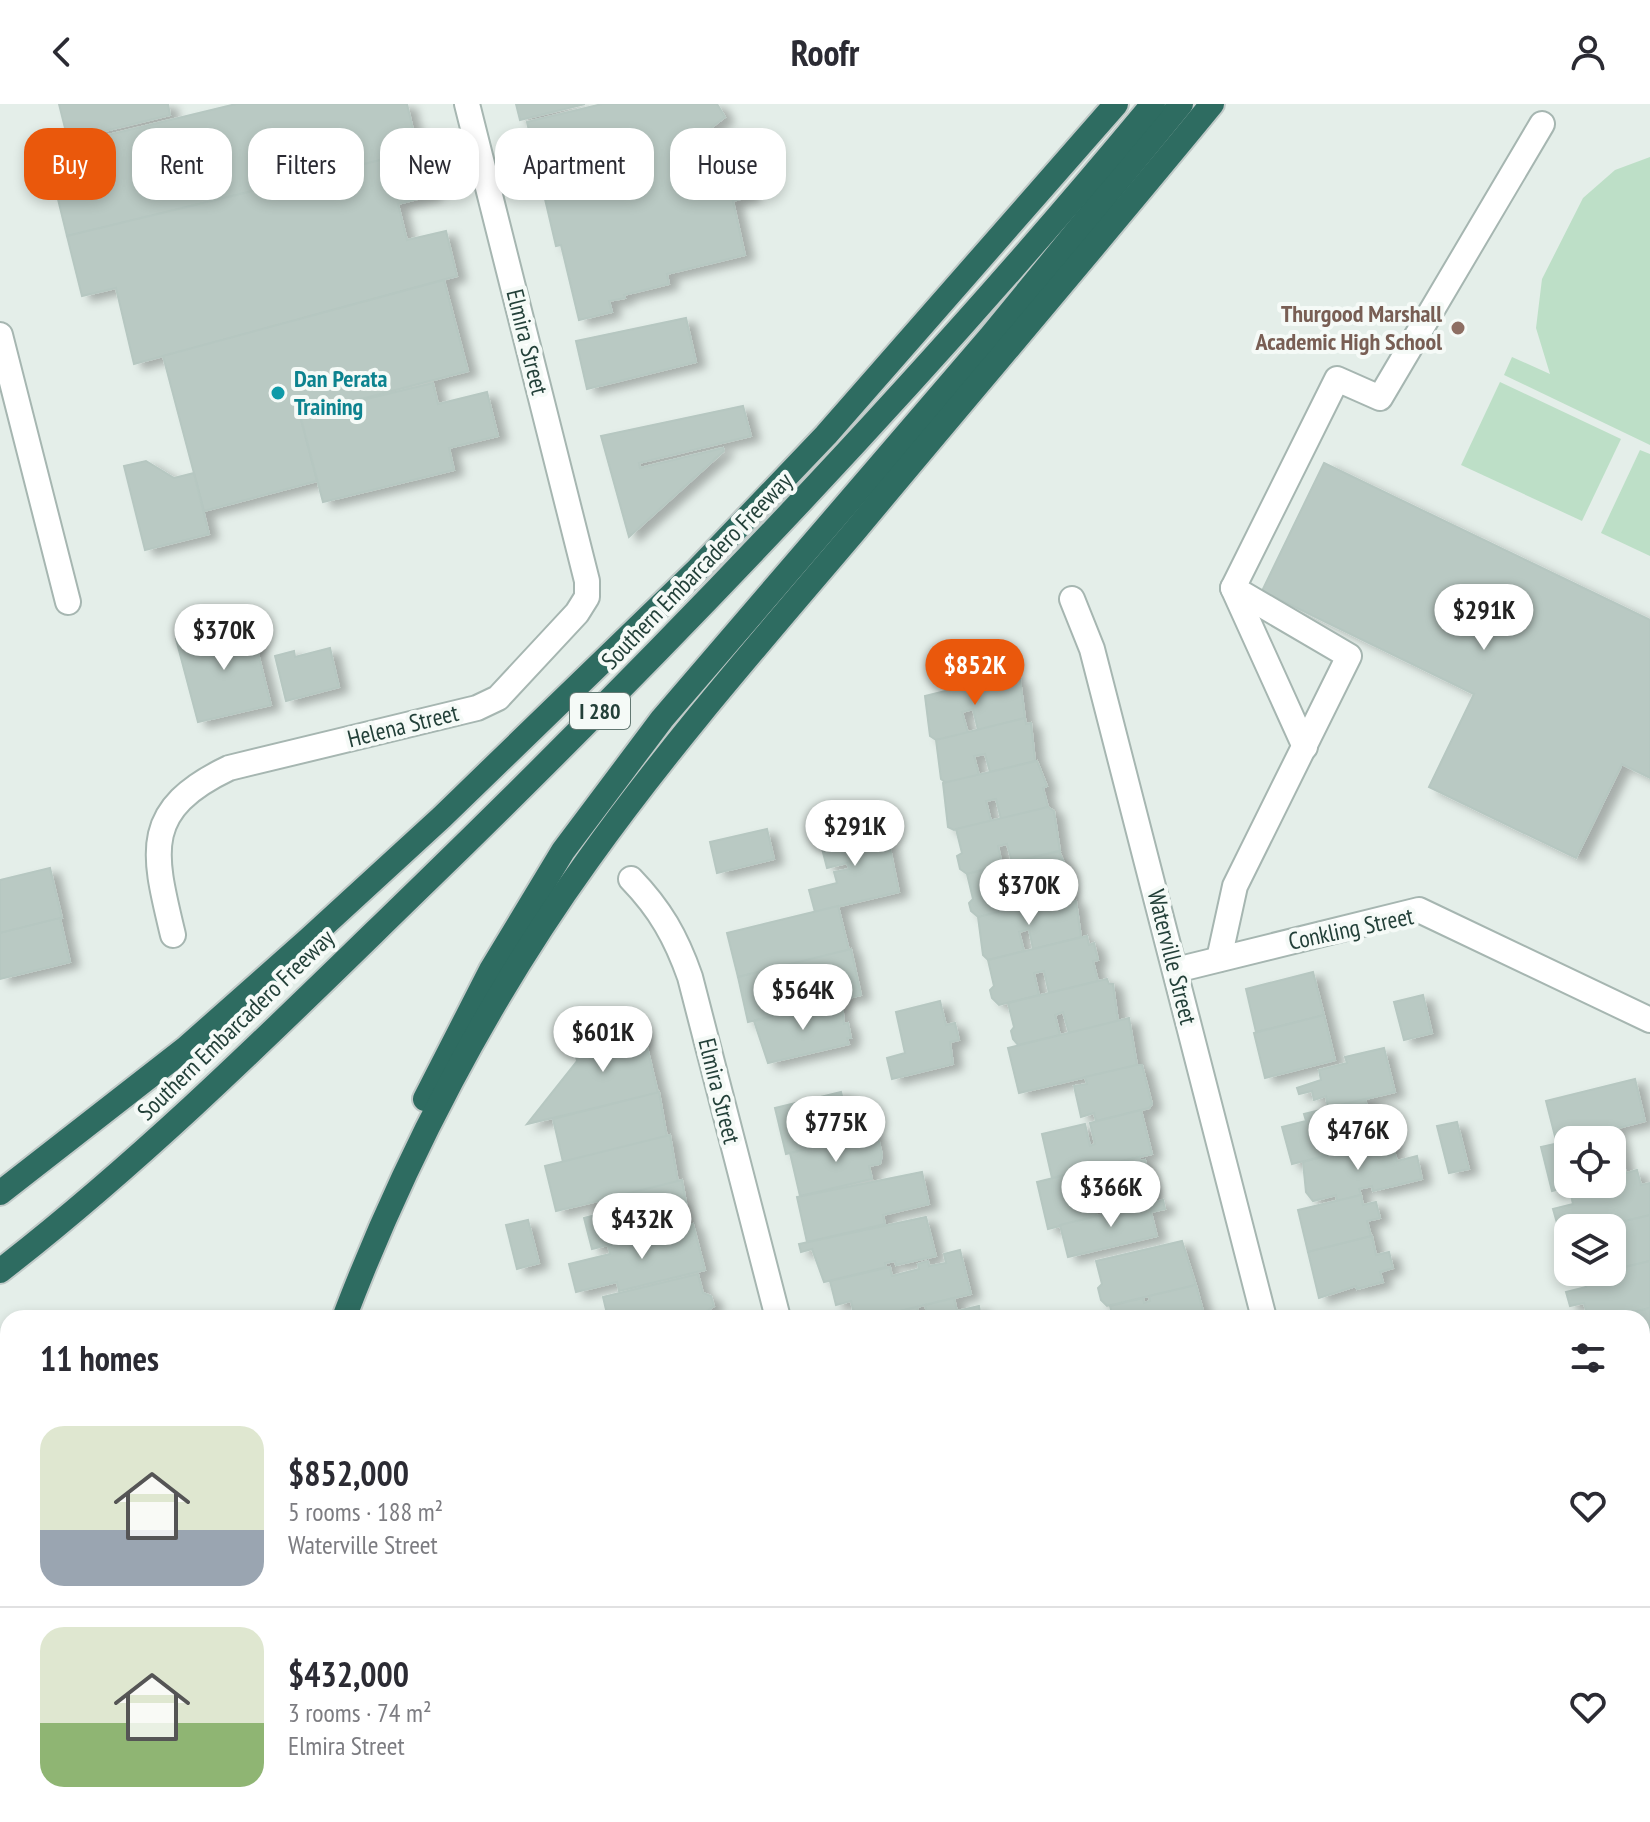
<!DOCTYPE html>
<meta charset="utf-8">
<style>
body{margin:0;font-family:"PT Sans Narrow",sans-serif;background:#f7f7f7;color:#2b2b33;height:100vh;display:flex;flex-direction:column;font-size:30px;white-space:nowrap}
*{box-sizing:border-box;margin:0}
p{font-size:26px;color:#7c7c81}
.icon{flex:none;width:44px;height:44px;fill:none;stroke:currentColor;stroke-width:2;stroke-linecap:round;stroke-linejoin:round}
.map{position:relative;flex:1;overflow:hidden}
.panel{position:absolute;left:0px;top:1206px;width:1650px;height:512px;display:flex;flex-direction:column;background:#fff;border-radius:24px 24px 0 0;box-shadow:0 4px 12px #0003}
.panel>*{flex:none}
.top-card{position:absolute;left:24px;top:24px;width:800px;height:72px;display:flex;gap:16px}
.controls{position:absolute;left:1554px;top:1022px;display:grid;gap:16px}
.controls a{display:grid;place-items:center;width:72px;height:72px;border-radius:16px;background:#fff;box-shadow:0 4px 12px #0003;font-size:40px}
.price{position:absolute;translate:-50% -68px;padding:0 18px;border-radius:28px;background:#fff;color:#222;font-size:26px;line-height:52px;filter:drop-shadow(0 2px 4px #0008)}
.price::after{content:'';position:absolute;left:50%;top:48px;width:24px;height:18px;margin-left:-12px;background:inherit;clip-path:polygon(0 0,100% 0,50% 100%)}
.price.active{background:#ea580c;color:#fff}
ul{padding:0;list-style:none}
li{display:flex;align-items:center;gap:24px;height:200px;padding:0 40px}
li+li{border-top:2px solid #e1e1e2}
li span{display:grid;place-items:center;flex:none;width:224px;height:160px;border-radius:24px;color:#555}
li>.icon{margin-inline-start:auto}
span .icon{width:96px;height:96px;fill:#fffc;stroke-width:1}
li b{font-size:34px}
h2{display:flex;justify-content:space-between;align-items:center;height:96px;padding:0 40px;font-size:34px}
.pill{padding:0 28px;border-radius:24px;background:#fff;box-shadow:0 4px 12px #0003;font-size:28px;line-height:72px}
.pill.active{background:#ea580c;color:#fff}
header{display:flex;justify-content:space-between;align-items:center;height:104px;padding:0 40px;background:#fff;font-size:36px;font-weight:700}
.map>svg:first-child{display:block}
</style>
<header><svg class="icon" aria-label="back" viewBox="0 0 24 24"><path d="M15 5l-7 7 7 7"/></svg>Roofr<svg class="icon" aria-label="person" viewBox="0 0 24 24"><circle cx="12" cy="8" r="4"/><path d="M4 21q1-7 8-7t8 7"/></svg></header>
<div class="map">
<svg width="1650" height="1718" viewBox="0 0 1650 1718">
<defs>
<filter id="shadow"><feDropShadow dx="9" dy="5" stdDeviation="4" flood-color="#0004"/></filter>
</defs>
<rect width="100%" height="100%" fill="#e4eee9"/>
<g fill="#bddfc7">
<path d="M1650,53v288l-146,-70 8,-18 38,17 -14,-46 6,-49 41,-81 32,-28z"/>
<path d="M1500,278l121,57 -39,82 -121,-56z"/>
<path d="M1640,346l10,4v102l-49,-23z"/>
</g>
<g fill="#b9c9c3" stroke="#b6c7c1" stroke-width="2" filter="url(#shadow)">
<path d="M59,0h109l2,11 -102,25z"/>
<path d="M236,0h171l11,47 -351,85 -21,-86z"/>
<path d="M516,0h69l-65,16z"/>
<path d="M602,0h115l8,13 -18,14 45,65 -19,5 12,54 -78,19 2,10 -45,11 1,3 -16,3 3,11 -33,8 -18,-75 -5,1 -29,-124z"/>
<path d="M422,46l11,45 -35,9 9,36 39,-9 11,45 -323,88 -18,-76 -34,8 -15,-60z"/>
<path d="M444,176l24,91 -168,44 17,66 -113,30 -41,-155z"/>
<path d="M686,214l10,44 -109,27 -11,-48z"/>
<path d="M433,279l5,21 49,-12 11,44 -49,12 5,22 -131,32 -23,-87z"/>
<path d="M743,302l8,30 -112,27 1,5 83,-20 1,3 -95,86 -28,-101z"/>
<path d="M146,357l28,17 20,-5 15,61 -64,16 -21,-84z"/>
<path d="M1324,359l326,157v158l-28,-14 -46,94 -147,-71 45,-93 -212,-103z"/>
<path d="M250,517l21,84 -73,17 -22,-83z"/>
<path d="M330,544l9,39 -53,14 -11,-45 19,-5 1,6z"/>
<path d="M1014,570l1,6 5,-1 5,39 -47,12 -5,-21 -11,3 6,21 -32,7 -6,-4 -5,-40z"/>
<path d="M1025,614l1,6 5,-1 4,38 -45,11 -5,-18 -11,2 5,19 -33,8 -5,-4 -5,-39z"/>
<path d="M1037,657l10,25 -4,2 5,19 -47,12 -5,-20 -10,2 5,20 -37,9 -6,-3 -5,-44z"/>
<path d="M1048,703l6,4 6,40 -48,11 -5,-18 -9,2 4,19 -35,9 -7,-5 -3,-13 5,-3 -6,-24z"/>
<path d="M860,719l3,9 9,-2 4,17 13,-4 10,49 -84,20 -6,-22 28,-7 -3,-11 15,-3 -2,-6 -20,5 -9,-35z"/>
<path d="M767,725l7,30 -57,14 -7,-31z"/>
<path d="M1059,747l10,23 -4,1 5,20 -47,12 -5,-22 -10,3 5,21 -35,8 -7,-6 -2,-8 4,-4 -6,-25z"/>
<path d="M50,764l12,50 -62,15v-53z"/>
<path d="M1070,791l2,7 4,-1 5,36 -48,12 -4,-20 -10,3 5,19 -36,9 -5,-5 -5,-38z"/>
<path d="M838,802l11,44 -111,27 -11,-44z"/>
<path d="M60,814l10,44 -70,17v-46z"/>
<path d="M1087,832l2,9 5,-2 4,17 -5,1 5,20 -49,12 -5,-22 -10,2 5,22 -40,10 -7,-7 -2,-8 4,-4 -6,-26z"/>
<path d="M851,845l10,46 -113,27 -10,-45z"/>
<path d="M1313,868l11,43 -68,17 -10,-43z"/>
<path d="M1107,875l2,5h4l5,37 -49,12 -6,-21 -8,3 5,20 -42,10 -5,-6 -2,-8 3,-4 -6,-24z"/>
<path d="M1423,891l9,38 -28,7 -10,-38z"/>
<path d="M838,896l4,2 2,22 4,-1 3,15h-4l2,6 -81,19 -14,-42z"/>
<path d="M940,897l6,24 9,-2 4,17 -9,2 3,22 -61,15 -5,-21 18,-5 -9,-41z"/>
<path d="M1324,911l11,45 -70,18 -11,-45z"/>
<path d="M1129,914l8,47 -118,28 -11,-45z"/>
<path d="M612,920l2,9 28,-7 16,67 -131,31 50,-63 -4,-18 24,-6 -3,-9z"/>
<path d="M1384,944l11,44 -67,16 -2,-12 -12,4 -2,-9 -13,3 -2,-6 24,-8 -2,-10 28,-7 -2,-6z"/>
<path d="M1137,961h5l10,39 -3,4 -53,13 -2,-8 -13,4 -7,-31 13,-2 -2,-7z"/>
<path d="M1635,975l10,42 -88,23 -11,-43z"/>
<path d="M659,988l8,45 -104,25 -10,-43z"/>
<path d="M841,988l12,46 -67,16 -11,-46z"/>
<path d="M1365,995l12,44 -85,21 -10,-37 24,-6 -2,-7z"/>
<path d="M1141,1006l11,44 -100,24 -10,-44 43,-10 5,22 5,-2 -5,-21z"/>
<path d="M1457,1018l12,47 -20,4 -12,-47z"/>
<path d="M1615,1025l11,44 -14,4v-37h-41z"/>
<path d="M877,1029l5,22 -2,9 -11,2 3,13 -72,17 -10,-43z"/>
<path d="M670,1031l8,47 -122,29 -11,-45z"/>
<path d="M1391,1036l6,21 20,-5 5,23 -49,12 -1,-5 -13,3 2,6 -24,6 -1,-6 -23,6 -7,-9 -3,-30z"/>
<path d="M1568,1037v43h14l-30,7 -11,-44z"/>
<path d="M1139,1053l1,4 5,-1 4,17 -5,2 2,4 5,-2 4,17 -5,2v4l-48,11 -4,-18 -6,2 5,18 -49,12 -11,-47z"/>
<path d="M1637,1066l4,15 9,-2v32l-53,13h-29v7l-7,2 -8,-28 20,-5 -4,-17 43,-3v-7z"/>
<path d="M922,1068l7,32 -46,11 2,9 -78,18 -10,-45z"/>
<path d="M682,1076l8,45 -98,24 -8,-31 23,-6 -2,-13z"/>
<path d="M1361,1091l2,10 13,-3 4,16 -13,3 4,15 -63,16 -10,-42z"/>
<path d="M1163,1096l2,9 -14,3 6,24 -89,21 -8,-32z"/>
<path d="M1650,1111v46l-38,9v-42h-15z"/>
<path d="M926,1113l10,39 -40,9 -1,-4 -10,2 1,4 -62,15 -12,-33 -11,3 -2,-8z"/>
<path d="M528,1116l11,43 -22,6 -11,-44z"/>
<path d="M693,1120l12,46 -86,21 -2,-9 -41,10 -7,-28 41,-10 -2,-9z"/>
<path d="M1372,1132l4,19 13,-3 4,16 -13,4 3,10 -26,7 -1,-3 -37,12 -11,-46z"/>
<path d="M1182,1137l14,44 -89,21 -6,-6 -3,-12 4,-4 -6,-23z"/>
<path d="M960,1146l11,44 -100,24h-16l-4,-17 -15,4 -6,-24 60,-14 2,9 27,-7 -1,-5 10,-3 1,5 17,-3 -2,-9z"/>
<path d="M1650,1157v47l-42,10h-20l-4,-15 -14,3 -4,-14 20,-5 -2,-10z"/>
<path d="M698,1170l5,19 8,3 3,10 -7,5 -29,7h-70l-5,-21z"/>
<path d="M1196,1181l9,33h-92l-3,-12 33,-8 1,5 6,-2 -1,-5z"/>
<path d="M954,1194l3,13 22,-5 2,12h-53l-3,-13z"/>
<path d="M917,1203l3,11h-49z"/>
<path d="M1650,1204v47l-8,2v-39h-34z"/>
<path d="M1650,1251v43l-8,2v-43z"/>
<path d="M1650,1297v34l-8,1v-33z"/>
<path d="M1650,1345v43l-8,3v-44z"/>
<path d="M1650,1393v36l-8,2v-36z"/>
<path d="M1650,1434v43l-8,-40z"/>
<path d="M1650,1506v29l-8,2v-29z"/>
<path d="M1650,1535v38l-8,-31v-5z"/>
<path d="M1650,1579v60l-8,8v-66z"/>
<path d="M5,1602l3,53 -8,2v-54z"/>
<path d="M8,1671v39l21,3 -29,5v-45z"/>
<path d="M605,1710l2,8h-47l16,-1z"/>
<path d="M770,1710h78l2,8h-102z"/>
<path d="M957,1710h113l2,8h-113z"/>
<path d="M1237,1710h83l-33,8h-48z"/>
<path d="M1320,1710h14l2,8h-49z"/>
<path d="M1447,1710h68l-41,8h-25z"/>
</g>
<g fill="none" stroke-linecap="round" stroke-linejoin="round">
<g stroke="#a6b6b1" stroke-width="28">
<g id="minor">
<path d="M0,231l68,267"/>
<path d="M1233,484l72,159"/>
<path d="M1072,495l20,50 172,669"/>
<path d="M631,775c29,30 45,58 59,98l88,341"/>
<path d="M173,831c-20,-83 -32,-125 56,-167l248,-60 21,-10 79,-85 10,-16v-16l-120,-477"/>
<path d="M1219,855l16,-73 114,-230 -116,-68 104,-209 43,19 162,-274"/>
<path d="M1176,866l243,-60 231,110"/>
<path d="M379,1710l2,8"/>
<path d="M905,1710l2,8"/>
<path d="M1389,1710l2,8"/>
</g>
</g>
<g stroke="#c1cac8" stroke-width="28">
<g id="highway">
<path d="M425,995l66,-129 72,-119 99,-132 328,-382 191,-233"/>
<path d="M0,1089l186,-145 123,-109 133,-122 256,-248 128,-134 290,-331"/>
<path d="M0,1167c152,-118 288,-255 426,-389 255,-248 500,-504 727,-778"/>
<path d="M344,1214c61,-160 144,-319 244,-458 82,-115 175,-221 266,-328 119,-143 240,-284 358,-428"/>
<path d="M211,1718l1,-8"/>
</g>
</g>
<use href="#minor" stroke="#fff" stroke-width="24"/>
<use href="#highway" stroke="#2e6c61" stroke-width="24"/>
</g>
<circle fill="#8d6e63" stroke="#f5faf7" stroke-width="3" cx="1458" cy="224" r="8"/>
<circle fill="#0f9aa8" stroke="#f5faf7" stroke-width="3" cx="278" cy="289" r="8"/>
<g text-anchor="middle" stroke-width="8" stroke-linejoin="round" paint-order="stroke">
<rect fill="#f5faf7" stroke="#627872" stroke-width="2" x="570" y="589" width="60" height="36" rx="6"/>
<g font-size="22" font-weight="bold" fill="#234039">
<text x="600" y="615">I 280</text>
</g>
<g font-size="24" font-weight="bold" fill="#785e54" stroke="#f5faf7" text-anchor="end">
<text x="1442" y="218">Thurgood Marshall<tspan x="1442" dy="28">Academic High School</tspan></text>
</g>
<g font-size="24" fill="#234039" stroke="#f5faf7">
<text transform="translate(527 238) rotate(76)" y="8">Elmira Street</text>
<text transform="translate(697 467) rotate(-46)" y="8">Southern Embarcadero Freeway</text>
<text transform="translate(403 622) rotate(-14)" y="8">Helena Street</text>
<text transform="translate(1351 825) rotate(-12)" y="8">Conkling Street</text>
<text transform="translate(1172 853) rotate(76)" y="8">Waterville Street</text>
<text transform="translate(236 921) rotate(-44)" y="8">Southern Embarcadero Freeway</text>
<text transform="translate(719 987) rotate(76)" y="8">Elmira Street</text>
</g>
<g font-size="24" font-weight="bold" fill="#0d838f" stroke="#f5faf7" text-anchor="start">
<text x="294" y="283">Dan Perata<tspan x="294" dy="28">Training</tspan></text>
</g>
</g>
</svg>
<div class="controls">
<a><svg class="icon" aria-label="locate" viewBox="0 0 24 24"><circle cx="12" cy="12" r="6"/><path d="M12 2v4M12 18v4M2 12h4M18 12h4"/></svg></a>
<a><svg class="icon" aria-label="layers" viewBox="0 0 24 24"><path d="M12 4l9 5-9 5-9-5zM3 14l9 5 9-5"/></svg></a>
</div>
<b class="price" style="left:1484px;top:548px">$291K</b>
<b class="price" style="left:224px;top:568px">$370K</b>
<b class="price active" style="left:975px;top:603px">$852K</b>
<b class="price" style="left:855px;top:764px">$291K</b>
<b class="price" style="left:1029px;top:823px">$370K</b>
<b class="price" style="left:803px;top:928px">$564K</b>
<b class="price" style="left:603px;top:970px">$601K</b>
<b class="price" style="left:836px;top:1060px">$775K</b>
<b class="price" style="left:1358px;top:1068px">$476K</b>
<b class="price" style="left:1111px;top:1125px">$366K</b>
<b class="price" style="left:642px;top:1157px">$432K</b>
<div class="top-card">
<a class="pill active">Buy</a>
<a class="pill">Rent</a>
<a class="pill">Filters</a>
<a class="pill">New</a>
<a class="pill">Apartment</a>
<a class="pill">House</a>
</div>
<section class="panel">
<h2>11 homes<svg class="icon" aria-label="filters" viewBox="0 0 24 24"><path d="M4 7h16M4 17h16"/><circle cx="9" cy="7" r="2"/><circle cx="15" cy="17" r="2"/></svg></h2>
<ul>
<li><span style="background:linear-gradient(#dfe7d0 65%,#9aa5b1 0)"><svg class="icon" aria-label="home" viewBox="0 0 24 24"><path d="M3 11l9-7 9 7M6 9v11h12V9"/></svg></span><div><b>$852,000</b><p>5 rooms · 188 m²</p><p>Waterville Street</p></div><svg class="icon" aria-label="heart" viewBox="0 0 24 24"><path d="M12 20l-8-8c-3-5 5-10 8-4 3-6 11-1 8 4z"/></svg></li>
<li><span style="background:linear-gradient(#dfe7d0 60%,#8fb573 0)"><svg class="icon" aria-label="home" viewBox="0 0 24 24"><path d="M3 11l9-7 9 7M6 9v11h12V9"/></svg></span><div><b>$432,000</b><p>3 rooms · 74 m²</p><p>Elmira Street</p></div><svg class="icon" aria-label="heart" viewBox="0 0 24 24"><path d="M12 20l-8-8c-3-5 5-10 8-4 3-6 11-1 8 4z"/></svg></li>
</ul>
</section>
</div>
